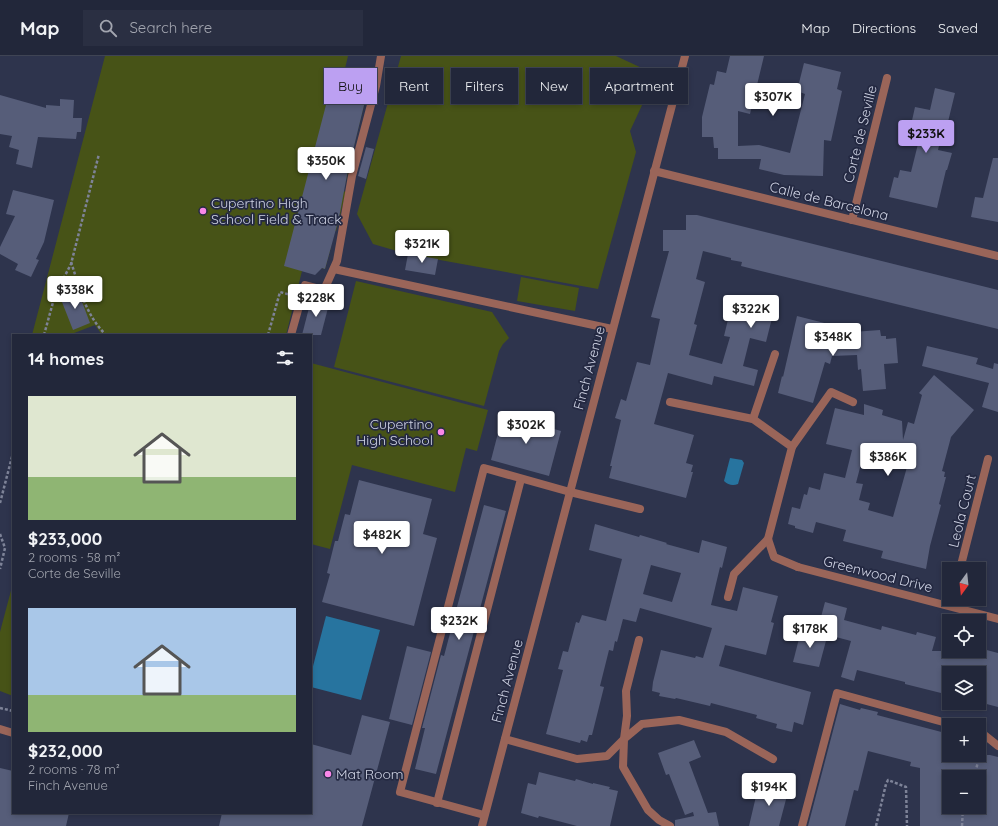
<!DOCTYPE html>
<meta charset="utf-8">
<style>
body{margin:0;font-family:Quicksand,sans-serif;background:#2a2f42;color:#f1f3f6;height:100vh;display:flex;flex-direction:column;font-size:15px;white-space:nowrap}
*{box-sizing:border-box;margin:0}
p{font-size:13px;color:#a2a5af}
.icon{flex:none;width:22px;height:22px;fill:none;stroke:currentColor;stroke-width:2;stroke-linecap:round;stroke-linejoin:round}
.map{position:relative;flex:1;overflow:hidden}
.details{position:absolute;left:12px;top:278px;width:300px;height:480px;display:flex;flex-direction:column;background:#22273a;border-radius:0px;box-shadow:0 2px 6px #0003,0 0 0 1px #3f4454}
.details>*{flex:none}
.guide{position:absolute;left:324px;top:12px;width:380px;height:36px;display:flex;gap:8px}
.needle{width:26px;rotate:195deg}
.tools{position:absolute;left:942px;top:506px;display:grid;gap:8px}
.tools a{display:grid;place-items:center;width:44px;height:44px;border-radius:0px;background:#22273a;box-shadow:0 2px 6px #0003,0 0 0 1px #3f4454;font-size:20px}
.price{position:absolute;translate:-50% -34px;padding:0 9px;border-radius:4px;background:#fff;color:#222;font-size:13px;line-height:26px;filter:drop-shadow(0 1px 2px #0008)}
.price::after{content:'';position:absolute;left:50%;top:24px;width:12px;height:9px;margin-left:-6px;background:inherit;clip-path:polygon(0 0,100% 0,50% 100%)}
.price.selected{background:#bca0f2;color:#111}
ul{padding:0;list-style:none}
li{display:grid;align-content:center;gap:8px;height:212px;padding:0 16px}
li span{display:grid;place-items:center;height:124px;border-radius:0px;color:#555}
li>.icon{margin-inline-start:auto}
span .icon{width:72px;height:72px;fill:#fffc;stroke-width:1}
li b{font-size:17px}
h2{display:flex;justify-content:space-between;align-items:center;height:48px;padding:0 16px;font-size:17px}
.tag{padding:0 14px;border-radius:0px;background:#22273a;box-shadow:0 2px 6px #0003,0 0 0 1px #3f4454;font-size:14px;line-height:36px}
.tag.selected{background:#bca0f2;color:#111}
header{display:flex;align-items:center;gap:24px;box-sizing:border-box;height:56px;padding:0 20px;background:#22273a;border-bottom:1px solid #3f4454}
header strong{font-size:19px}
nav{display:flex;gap:22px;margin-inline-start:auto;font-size:14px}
.search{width:280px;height:36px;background:#2a2f42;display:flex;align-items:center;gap:10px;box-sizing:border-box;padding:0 14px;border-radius:0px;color:#a2a5af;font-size:15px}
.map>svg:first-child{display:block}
</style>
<header>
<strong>Map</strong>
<div class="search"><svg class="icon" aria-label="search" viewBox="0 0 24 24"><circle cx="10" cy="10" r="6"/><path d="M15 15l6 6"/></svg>Search here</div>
<nav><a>Map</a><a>Directions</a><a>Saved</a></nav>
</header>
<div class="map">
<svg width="998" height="770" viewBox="0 0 998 770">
<rect width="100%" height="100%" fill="#2e344d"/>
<g fill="#475317">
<path d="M105,0h243l-8,33 26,8 -18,72h1l-6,22 3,1 -10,39 -4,-1 -1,17 -6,22 -3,-1 -20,3 -16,64h-184l-7,-10 -26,10h-37z"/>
<path d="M401,0h215l28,13 13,4 -27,58 6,21 -38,137 -191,-35 -34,-10 -16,-30z"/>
<path d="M521,221l58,11 -4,23 -58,-10z"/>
<path d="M356,225l136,31 17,26 -6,6 -4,7 -15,55 -150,-39z"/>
<path d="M311,307l177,47 -11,41 -11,-3 -11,44 -103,-27 -22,84 -19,-5z"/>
<path d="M13,527v113l-13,-5v-59z"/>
</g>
<g fill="#27749f">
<path d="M730,402l12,2 2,3 -6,21c-5,2 -10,1 -14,-3z"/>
<path d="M326,560l54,14 -19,70 -50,-13v-13z"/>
</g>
<g fill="#565d79" fill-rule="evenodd">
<path d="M730,0h34l-14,58 -12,-3v35l21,-1 31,8 15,-59 -8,-3 7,-28 37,9 -4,17 5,2 -11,50 -7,-1 -1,36 -39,-1 -25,-6 2,-10h-43v-11h-4l-1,-11h-11v-20l8,-33 4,1 3,-14 9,2z"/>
<path d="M332,26l27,7 -1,5 8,3 -19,78 -8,43 -14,51 -3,-1 -7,7 -31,-9z"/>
<path d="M935,32l20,5 -8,33 -3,-1 -6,25 14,3 -5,17h-1l-9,38 -48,-11 5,-20 4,1 2,-8 11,2 8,-32 -15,-4 3,-12 4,1 4,-18 15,3z"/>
<path d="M0,39l46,13v-3l14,1v-7l14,1 -1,18h9l-1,14h-4l-1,7 -38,-2 -6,31 -16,-4 3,-14 -10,-3 3,-11 -12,-2z"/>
<path d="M366,91l8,2 -8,30 -8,-3z"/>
<path d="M993,102h5v64l-27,-5 4,-20 8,1z"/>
<path d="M13,134l41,10 -10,42 -8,17 3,1 -8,17 -16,-7 3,-6 -18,-10v-7l15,-31 -9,-2z"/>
<path d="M686,159h11l301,75v39l-257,-63 1,-4 -11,-2v-2l-28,-7 -7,28 9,3 -11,42 3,1 -8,30 33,9 8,-27 -6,-1 9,-37 41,11 -8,32 -16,-4 -7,28 15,4 -4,16 -40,-10 -2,9 -44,-12 -14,51 40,11 -8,28 7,2 -2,7h2l-7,26 -77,-20 3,-12h-2l11,-46 -6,-2 6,-19 5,2 11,-39 13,3 10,-46 -9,-2 18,-66h-6v-21h23z"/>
<path d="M408,198l30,5 -3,16 -30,-5z"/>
<path d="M78,235l12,32 -17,7 -13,-33z"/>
<path d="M311,244l18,4 -8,31h-19z"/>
<path d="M797,260l43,11 -1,6 41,-3 1,6h5v3l10,-1 2,25 -14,1 2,25 -23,2 -2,-22 -3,1 -1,-15 -25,1 -2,8 -5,-2 -12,41 -35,-10 4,-17 1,1z"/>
<path d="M927,290l51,12 -2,6 17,5 1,-6 4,1v48l-16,-5 7,-24 -67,-17z"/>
<path d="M934,319l40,35 -23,27 -9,34 3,1 -1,5h2l-7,27 2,1 -11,41 -4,23 -45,-11 2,-7 -40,-10 3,-11 -30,-8 -3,11 -18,-5v-2l-7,-2 4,-17 8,2 4,-15 3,1 2,-8 11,3 4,-17 21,5 7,-28 -26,-6 9,-36 29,7v-11l19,6 -1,5 20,6 1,19 5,-18 6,2 8,-29 -3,-2zM866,389l42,12 -3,9 2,1 -14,50 -25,-7 2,-7 -11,-3 4,-16 -7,-1z"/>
<path d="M503,358l58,17 -12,45 -58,-16z"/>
<path d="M359,424l73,19 -9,35 14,4 -23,88 -92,-24 8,-28 -3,-1 8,-32h3l7,-27 5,1z"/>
<path d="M484,449l22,6 -70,263 -21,-5 10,-41h-3l19,-73 3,1z"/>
<path d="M595,468l44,13 1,-2 27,8 -1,1 33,9 3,-13 25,7 -5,21 -2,-1 -9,38 26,6 6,-24 35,9 -7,26 3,1 -8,32 -41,-10 -6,21 92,26 -8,33 -9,-3 -2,10 -16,-4 1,-4 -21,-6 1,-3 -46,-12 -1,3 -34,-8 -1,1 -16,-3 1,-3 -8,-2 1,-9 8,-32 34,8 1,-2 7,2 9,-30 -72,-20 -4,14 -13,-3 -6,23 -2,-1 -2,10 -4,-1 -9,36 4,1 -12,48h-3l-2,7 -6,-2 -1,3 -34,-9 17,-64 -5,-1 5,-18 5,1 8,-30 3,1 3,-8 24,6 16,-62 -33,-9zM651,509l30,8 -9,29 -29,-8z"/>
<path d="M825,546l22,6 -3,12 37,10 1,-4 34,9 1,-3 19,5 -4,14h47v-3l19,5v54l-19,-5v-29h-30v22l-44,-11v-2l-48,-12 -3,11 -13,-4 10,-36 -34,-9z"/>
<path d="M801,575l26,6 -8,30 -26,-5z"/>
<path d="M407,590l24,6 -19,73 -23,-6z"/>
<path d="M840,648l20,6 1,-2 17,4 -1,3 72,19v21h41l8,2v69h-78v-58l-10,-2 1,-4 -43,-11 -10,40 -4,-1 -9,36h-37zM949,716l19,5h11v32h-24v-2h-6z"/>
<path d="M362,659l28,7 -28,104h-143l3,-13h89v-69l40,11z"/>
<path d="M694,684l7,17 -12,5 19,51 8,-1 3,14h-44v-6l19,-4 -1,-4 -8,3 -16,-41 -3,1 -8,-22z"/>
<path d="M0,712l13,3v42h56l-3,13h-66z"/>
<path d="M539,716l36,9 1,-2 17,5v-1l17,4 -1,2 9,2 -8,35h-33l-38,-10 -1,2 -17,-5 7,-30 8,2z"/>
<path d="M773,727l16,5 -10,38h-30l8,-34 3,1 1,-2 9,3z"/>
</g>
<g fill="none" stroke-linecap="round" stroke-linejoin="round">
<g stroke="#7e8398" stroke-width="2.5" stroke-dasharray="3 2" stroke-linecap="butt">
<path d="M71,206c9,27 14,52 35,73"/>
<path d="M44,279l11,-40 16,-31 28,-110"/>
<path d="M268,279l12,-43 11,3"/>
<path d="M0,447l13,-50"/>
<path d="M0,478l5,14 -5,21"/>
<path d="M0,652l13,3"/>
<path d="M974,721l8,-30"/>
<path d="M876,770l10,-42 2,-4 18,7 1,39"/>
<path d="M962,770l1,-19"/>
</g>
<g stroke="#9a6559" stroke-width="8">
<path d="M670,346l83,17 39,28 -24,92 6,18 24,10"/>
<path d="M753,363l22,-65"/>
<path d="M792,391l39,-55 22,10"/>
<path d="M728,541l6,-23 34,-35"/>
<path d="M639,584l-13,51 1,25 -3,23 -1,28 25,43 11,10 11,6"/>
<path d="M0,673l13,4"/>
<path d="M979,676l3,1 16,13"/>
<path d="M505,683l72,20 30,-3 17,-17 18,-15 37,-4 47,12 47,27"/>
<path d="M437,747l84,-324"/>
<path d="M484,759l-84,-23 84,-324 86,24 70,17"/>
<path d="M802,770l35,-133 117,32"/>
</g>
<g stroke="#9a6559" stroke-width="8">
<path d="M334,213l278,60"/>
<path d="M291,279l14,-50 19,5 13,-29 15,-85 24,-90 5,-30"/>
</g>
<g stroke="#9a6559" stroke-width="8">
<path d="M654,115l344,85"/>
<path d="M852,164l35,-142"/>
<path d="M798,511l200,52"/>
<path d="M960,513l28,-110"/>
</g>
<path stroke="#9a6559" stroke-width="8" d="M482,770l203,-770"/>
</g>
<g fill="#f987e8" stroke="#242942" stroke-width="1.5">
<circle cx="203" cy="155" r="4"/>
<circle cx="441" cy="376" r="4"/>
<circle cx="328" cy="718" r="4"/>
</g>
<g text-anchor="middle" stroke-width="3.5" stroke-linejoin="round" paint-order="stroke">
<g font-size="14" fill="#ced2e3" stroke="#242942">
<text transform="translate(860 78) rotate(-76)" y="5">Corte de Seville</text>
<text transform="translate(829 145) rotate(14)" y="5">Calle de Barcelona</text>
<text transform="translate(589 312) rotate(-75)" y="5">Finch Avenue</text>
<text transform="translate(962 455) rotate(-76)" y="5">Leola Court</text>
<text transform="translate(878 518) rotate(14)" y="5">Greenwood Drive</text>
<text transform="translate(507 625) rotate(-75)" y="5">Finch Avenue</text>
</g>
<g font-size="14" fill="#ced2e3" stroke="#242942" text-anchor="start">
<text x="211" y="152">Cupertino High<tspan x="211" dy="16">School Field &amp; Track</tspan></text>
<text x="433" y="373" text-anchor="end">Cupertino<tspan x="433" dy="16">High School</tspan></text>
<text x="336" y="723">Mat Room</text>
</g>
</g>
</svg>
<div class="tools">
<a><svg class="needle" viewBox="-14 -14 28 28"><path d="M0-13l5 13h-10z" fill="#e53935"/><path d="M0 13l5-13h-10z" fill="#a2a5af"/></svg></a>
<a><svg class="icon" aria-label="locate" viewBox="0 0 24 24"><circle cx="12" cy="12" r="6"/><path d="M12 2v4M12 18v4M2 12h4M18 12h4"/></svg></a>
<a><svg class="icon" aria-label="layers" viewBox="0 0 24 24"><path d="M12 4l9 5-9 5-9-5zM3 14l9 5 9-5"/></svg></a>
<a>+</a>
<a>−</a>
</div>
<b class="price" style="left:773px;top:61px">$307K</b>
<b class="price selected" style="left:926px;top:98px">$233K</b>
<b class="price" style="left:326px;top:125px">$350K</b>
<b class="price" style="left:422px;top:208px">$321K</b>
<b class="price" style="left:75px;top:254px">$338K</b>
<b class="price" style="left:316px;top:262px">$228K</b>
<b class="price" style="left:751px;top:273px">$322K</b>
<b class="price" style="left:833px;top:301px">$348K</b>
<b class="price" style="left:526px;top:389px">$302K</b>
<b class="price" style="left:888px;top:421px">$386K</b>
<b class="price" style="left:382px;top:499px">$482K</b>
<b class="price" style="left:459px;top:585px">$232K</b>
<b class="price" style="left:810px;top:593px">$178K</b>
<b class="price" style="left:769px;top:751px">$194K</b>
<div class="guide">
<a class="tag selected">Buy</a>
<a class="tag">Rent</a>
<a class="tag">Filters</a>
<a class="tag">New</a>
<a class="tag">Apartment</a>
</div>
<section class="details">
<h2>14 homes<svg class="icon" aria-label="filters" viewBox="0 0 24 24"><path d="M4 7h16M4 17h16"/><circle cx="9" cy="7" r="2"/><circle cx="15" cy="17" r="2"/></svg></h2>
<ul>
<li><span style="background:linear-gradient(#dfe7d0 65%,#8fb573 0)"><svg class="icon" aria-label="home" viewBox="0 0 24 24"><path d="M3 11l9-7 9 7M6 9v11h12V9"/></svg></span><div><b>$233,000</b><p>2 rooms · 58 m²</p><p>Corte de Seville</p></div></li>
<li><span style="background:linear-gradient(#a9c7e8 70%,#8fb573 0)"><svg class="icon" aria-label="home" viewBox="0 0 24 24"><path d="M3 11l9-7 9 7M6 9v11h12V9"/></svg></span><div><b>$232,000</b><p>2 rooms · 78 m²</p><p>Finch Avenue</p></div></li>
</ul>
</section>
</div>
